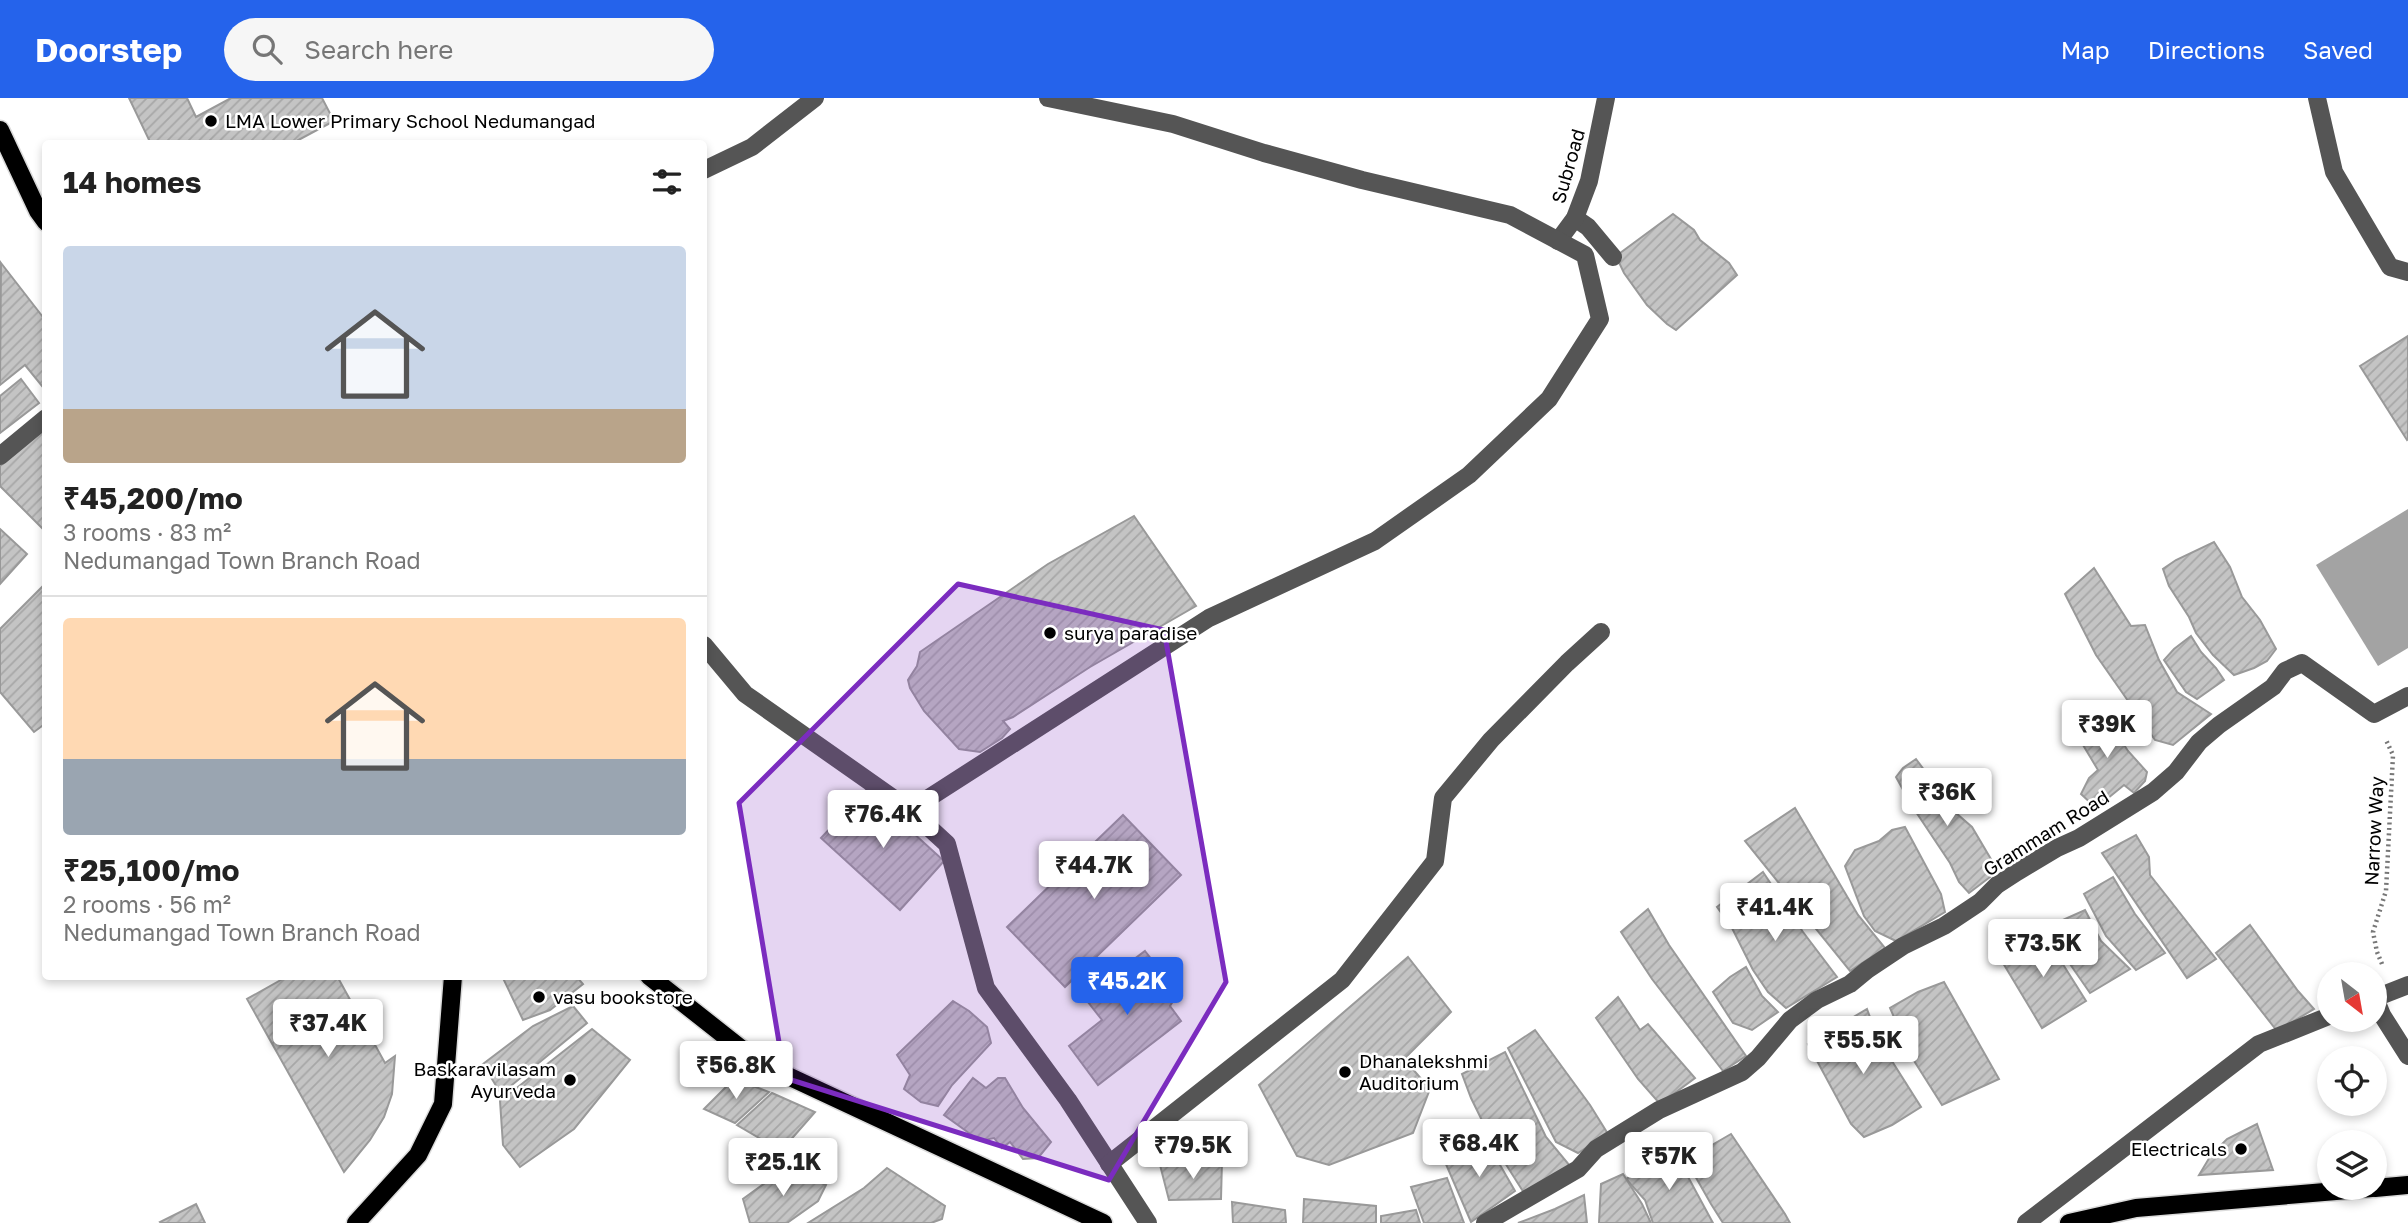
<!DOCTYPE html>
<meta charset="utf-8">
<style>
body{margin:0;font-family:"Golos Text",sans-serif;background:#f6f6f6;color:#222;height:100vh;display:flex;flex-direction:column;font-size:26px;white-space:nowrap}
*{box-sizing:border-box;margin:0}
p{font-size:23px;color:#767676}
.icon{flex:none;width:38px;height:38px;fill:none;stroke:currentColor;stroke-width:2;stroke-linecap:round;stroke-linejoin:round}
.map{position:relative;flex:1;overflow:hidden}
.side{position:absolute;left:42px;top:42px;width:665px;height:840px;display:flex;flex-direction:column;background:#fff;border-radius:7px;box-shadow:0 4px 10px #0003}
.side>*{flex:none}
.needle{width:46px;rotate:149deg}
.fabs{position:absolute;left:2317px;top:864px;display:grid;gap:14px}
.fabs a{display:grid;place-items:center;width:70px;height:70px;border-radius:50%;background:#fff;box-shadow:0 4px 10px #0003;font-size:35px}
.price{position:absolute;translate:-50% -60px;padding:0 16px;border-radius:7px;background:#fff;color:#222;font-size:23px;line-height:46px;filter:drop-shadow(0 2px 4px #0008)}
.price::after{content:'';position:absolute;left:50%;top:42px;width:21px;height:16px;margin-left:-10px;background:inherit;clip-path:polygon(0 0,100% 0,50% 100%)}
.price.selected{background:#2563eb;color:#fff}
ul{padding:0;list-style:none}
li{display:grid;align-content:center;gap:14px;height:371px;padding:0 21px}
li+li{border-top:2px solid #e0e0e0}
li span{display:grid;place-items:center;height:217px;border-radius:7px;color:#555}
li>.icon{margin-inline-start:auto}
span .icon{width:126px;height:126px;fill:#fffc;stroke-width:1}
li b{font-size:30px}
h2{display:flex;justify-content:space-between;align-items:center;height:84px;padding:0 21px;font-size:30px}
header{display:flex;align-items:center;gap:42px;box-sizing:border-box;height:98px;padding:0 35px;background:#2563eb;color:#fff}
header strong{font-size:33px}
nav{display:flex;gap:38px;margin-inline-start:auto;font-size:24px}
.search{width:490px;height:63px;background:#f6f6f6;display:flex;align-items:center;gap:18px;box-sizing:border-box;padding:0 24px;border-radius:38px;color:#767676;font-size:26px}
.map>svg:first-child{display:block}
</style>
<header>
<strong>Doorstep</strong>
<div class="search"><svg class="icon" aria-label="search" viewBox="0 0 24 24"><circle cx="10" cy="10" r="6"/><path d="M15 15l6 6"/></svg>Search here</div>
<nav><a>Map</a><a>Directions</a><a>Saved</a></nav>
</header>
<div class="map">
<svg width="2408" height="1125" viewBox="0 0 2408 1125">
<defs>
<pattern id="building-hatch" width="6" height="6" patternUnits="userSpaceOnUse" patternTransform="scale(1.75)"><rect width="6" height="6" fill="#c4c4c4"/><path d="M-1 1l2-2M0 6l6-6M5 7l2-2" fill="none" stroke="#a7a7a7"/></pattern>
</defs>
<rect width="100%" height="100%" fill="#fff"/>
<path fill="#a3a3a3" d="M2408,411v139l-30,18 -62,-101z"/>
<g fill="url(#building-hatch)" stroke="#999" stroke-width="2">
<path d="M129,0h58l9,19 35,-19h91l12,23 -43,23h-140z"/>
<path d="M1673,116l21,16 6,10 29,23 8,12 -61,55 -9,-6 -20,-19 -23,-32 -8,-17z"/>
<path d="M1,165l45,58v70l-21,-26 -25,20z"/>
<path d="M2408,238v103l-1,1 -47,-74z"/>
<path d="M21,281l18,24 -39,30v-37z"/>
<path d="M46,330v104l-46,-46v-20z"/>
<path d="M1134,418l62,90 -106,61 -77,50 -10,4 7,8 -8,9 -22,14 -21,-3 -35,-38 -14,-23 -2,-8 9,-14 3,-14 128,-88z"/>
<path d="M0,431l27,25 -27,30z"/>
<path d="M2214,444l16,25 12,30 18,23 16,29 -9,12 -13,7 -20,7 -21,-20 -17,-22 -7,-16 -20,-31 -6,-17 13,-9z"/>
<path d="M2094,470l37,58 14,-1 14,35 18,32 34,22 -38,31 -18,-5 -22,-32 -37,-53 -31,-61z"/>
<path d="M46,485v140l-12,9 -34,-40v-63z"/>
<path d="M2191,538l10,16 15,16 8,12 -27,19 -11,-7 -22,-32 10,-11z"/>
<path d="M2100,610l28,43 19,21 -2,9 -11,12 -10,-8 -28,23 -15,-14 8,-16 9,-8 -15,-25 -12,-14 11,-12z"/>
<path d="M1916,661l40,54 16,14 26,44 -29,22 -10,-11 -9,-19 -38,-57 -16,-29 7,-9z"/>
<path d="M866,692l78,71 -44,49 -79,-72z"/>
<path d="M1795,710l63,107 27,33 -35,23 -105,-130z"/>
<path d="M1123,717l58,60 -116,112 -58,-60z"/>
<path d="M1905,729l36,67 4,18 -49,29 -21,-10 -11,-15 -19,-50 10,-16 24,-9 13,-11z"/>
<path d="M2136,737l13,22 1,18 66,84 -29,19 -85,-125z"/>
<path d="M1763,774l40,60 34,45 -51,31 -18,-16 -15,-22 -21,-42 -15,-21z"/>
<path d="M2113,779l22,37 30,39 -29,17 -30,-34 -22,-42z"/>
<path d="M1648,811l21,36 77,111 -23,15 -71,-92 -31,-47z"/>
<path d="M2085,812l16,31 29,28 -40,24 -45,-65z"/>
<path d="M2250,827l48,66 16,18 -37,22 -61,-78z"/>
<path d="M2045,830l19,38 22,35 -44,27 -42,-70z"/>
<path d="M1145,853l33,42 -8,13 11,15 -83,64 -29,-39 33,-26 -18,-23z"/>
<path d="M1408,859l43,55 -47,47 26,30 -17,44 -84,32 -32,-9 -38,-71z"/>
<path d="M1746,869l16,29 16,16 -26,18 -19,-7 -20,-31 17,-15z"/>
<path d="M288,878h49l48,87 10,-7 -3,38 -8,23 -14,23 -26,32 -97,-173z"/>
<path d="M502,878h74l7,8 -33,26 -27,10z"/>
<path d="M1944,884l55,97 -57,26 -31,-49 -21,-48 28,-16z"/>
<path d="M1618,899l22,33 8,-6 47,54 -35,26 -22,-25 -42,-61z"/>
<path d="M953,903l16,10 18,16 4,16 -39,42 -14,21 -17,-4 -17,-13 6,-14 -13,-20z"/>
<path d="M573,908l14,17 -86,71 -18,-30 50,-38z"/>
<path d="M1867,911l11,30 43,68 -29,18 -28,12 -13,-13 -43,-80z"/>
<path d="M592,931l38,31 -56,69 -54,38 -17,-22 -3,-44z"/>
<path d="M1535,932l55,75 18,29 -30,19 -22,-11 -48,-94z"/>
<path d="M1505,954l41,85 24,29 -46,27 -29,-46 -24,-49 -9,-24z"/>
<path d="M973,980l13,10 12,-10h7l18,30 28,34 -13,16 -15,1 -13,-17 -8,6 -8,-10 -14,3 -36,-26z"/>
<path d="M734,981l35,13 -34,31 -31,-14z"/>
<path d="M772,995l43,19 -34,39 -44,-26z"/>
<path d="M2257,1026l16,46 -74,5 12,-20 16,-16z"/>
<path d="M1731,1036l54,80 5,9h-67l-12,-19 -25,-44z"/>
<path d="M1485,1041l30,52 -44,31 -26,-60 21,-10 -2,-8z"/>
<path d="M1674,1050l13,27 26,48h-60l-8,-23 -19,-21 25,-15 16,-15z"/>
<path d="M1222,1063l-1,38 -52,1 -9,-35z"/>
<path d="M787,1069l39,18 -8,16 -31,22h-37l-7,-24z"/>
<path d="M887,1070l58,38 -3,13 -11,4h-123l56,-35z"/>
<path d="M1623,1076l19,30 9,19h-52l2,-39z"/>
<path d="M1447,1080l17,45h-40l-13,-36z"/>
<path d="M1584,1097l3,28h-69l37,-14z"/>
<path d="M1304,1101l72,7v17h-73z"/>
<path d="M1232,1104l53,8 1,13h-53z"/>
<path d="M196,1106l9,19h-44l-1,-1z"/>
<path d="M1416,1112l4,13h-39v-7z"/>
</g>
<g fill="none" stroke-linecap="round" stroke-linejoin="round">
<g stroke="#dbdbdb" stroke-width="21">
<g id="major">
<path d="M0,32l38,81 8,11"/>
<path d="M649,878l109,86 345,161"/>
<path d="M2375,1090l33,-3"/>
<path d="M356,1125l62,-68 25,-51 10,-128"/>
<path d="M2069,1125l67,-15 236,-20"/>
</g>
</g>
<path stroke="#777" stroke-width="4.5" stroke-dasharray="2 3.5" stroke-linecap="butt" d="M2382,866l-5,-12 -4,-20 13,-41 7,-136 -7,-15"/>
<g stroke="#555" stroke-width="18">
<path d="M2317,0l17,74 56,95 18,5"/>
<path d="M704,72l48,-23 63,-49"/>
<path d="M1575,120l13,9 25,30"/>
<path d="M1558,143l17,-23 14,-37 17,-83"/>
<path d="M0,358l46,-38"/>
<path d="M704,547l41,49 165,116 37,34 39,144 82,112 80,123"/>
<path d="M910,712l299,-192 166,-77 94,-66 80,-76 51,-80 -15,-64 -75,-40 -148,-35 -98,-27 -91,-29 -125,-26"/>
<path d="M2375,900l7,17 26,41"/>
<path d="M2375,900l33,-13"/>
<path d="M1109,1066l233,-184 93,-119 8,-63 48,-58 76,-77 34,-31"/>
<path d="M1485,1125l93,-54 18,-20 63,-39 83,-38 16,-14 32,-38 27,-20 33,-16 17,-14 36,-24 41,-20 36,-24 17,-17 20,-13 40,-24 22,-10 74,-46 23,-20 23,-30 20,-17 54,-38 12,-16 17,-8 72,51 34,-18"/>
<path d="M2026,1125l233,-179 70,-28"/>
</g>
<use href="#major" stroke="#000" stroke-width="18"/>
</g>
<path fill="#7b2cbf" fill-opacity="0.2" stroke="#7b2cbf" stroke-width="5" stroke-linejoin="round" d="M958,486l206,46 62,352 -117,198 -324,-102 -46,-275z"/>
<g fill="#000" stroke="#fff" stroke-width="2.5">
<circle cx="211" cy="23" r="7"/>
<circle cx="1050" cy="535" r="7"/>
<circle cx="539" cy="899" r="7"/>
<circle cx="1345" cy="974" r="7"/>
<circle cx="570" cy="982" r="7"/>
<circle cx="2241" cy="1051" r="7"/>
</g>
<g text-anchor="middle" stroke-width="5" stroke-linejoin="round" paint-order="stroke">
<g font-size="19" fill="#000" stroke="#fff" text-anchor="start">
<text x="225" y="30">LMA Lower Primary School Nedumangad</text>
<text x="1064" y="542">surya paradise</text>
<text x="553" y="906">vasu bookstore</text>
<text x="1359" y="970">Dhanalekshmi<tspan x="1359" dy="22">Auditorium</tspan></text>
<text x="556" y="978" text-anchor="end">Baskaravilasam<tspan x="556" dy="22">Ayurveda</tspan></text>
<text x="2227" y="1058" text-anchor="end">Electricals</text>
</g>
<g font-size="19" fill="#000" stroke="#fff">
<text transform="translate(1568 68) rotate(-74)" y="7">Subroad</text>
<text transform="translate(2374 733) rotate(-87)" y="7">Narrow Way</text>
<text transform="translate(2046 735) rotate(-32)" y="7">Grammam Road</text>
</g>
</g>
</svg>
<div class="fabs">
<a><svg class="needle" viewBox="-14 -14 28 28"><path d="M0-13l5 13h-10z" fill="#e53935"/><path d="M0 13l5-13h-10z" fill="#767676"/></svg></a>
<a><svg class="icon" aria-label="locate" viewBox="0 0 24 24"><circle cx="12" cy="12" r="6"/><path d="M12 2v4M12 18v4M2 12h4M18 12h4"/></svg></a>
<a><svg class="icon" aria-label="layers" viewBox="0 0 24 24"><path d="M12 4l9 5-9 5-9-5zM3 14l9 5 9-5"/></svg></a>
</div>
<b class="price" style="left:2107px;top:662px">₹39K</b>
<b class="price" style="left:1947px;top:730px">₹36K</b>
<b class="price" style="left:883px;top:752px">₹76.4K</b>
<b class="price" style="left:1094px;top:803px">₹44.7K</b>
<b class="price" style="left:1775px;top:845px">₹41.4K</b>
<b class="price" style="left:2043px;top:881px">₹73.5K</b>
<b class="price selected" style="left:1127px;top:919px">₹45.2K</b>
<b class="price" style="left:328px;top:961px">₹37.4K</b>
<b class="price" style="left:1863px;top:978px">₹55.5K</b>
<b class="price" style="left:736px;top:1003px">₹56.8K</b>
<b class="price" style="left:1479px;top:1081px">₹68.4K</b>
<b class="price" style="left:1193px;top:1083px">₹79.5K</b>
<b class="price" style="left:1669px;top:1094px">₹57K</b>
<b class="price" style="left:783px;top:1100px">₹25.1K</b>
<section class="side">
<h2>14 homes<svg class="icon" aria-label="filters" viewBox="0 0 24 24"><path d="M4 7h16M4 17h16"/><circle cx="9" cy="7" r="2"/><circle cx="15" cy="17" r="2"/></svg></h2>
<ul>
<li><span style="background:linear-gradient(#c9d6e8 75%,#b9a48a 0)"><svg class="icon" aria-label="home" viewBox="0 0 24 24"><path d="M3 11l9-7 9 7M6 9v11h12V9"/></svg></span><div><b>₹45,200/mo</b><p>3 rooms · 83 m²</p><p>Nedumangad Town Branch Road</p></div></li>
<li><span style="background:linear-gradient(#ffd9b3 65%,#9aa5b1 0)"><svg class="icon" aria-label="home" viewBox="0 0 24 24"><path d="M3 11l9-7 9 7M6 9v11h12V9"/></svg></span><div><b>₹25,100/mo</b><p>2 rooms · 56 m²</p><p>Nedumangad Town Branch Road</p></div></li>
</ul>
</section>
</div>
